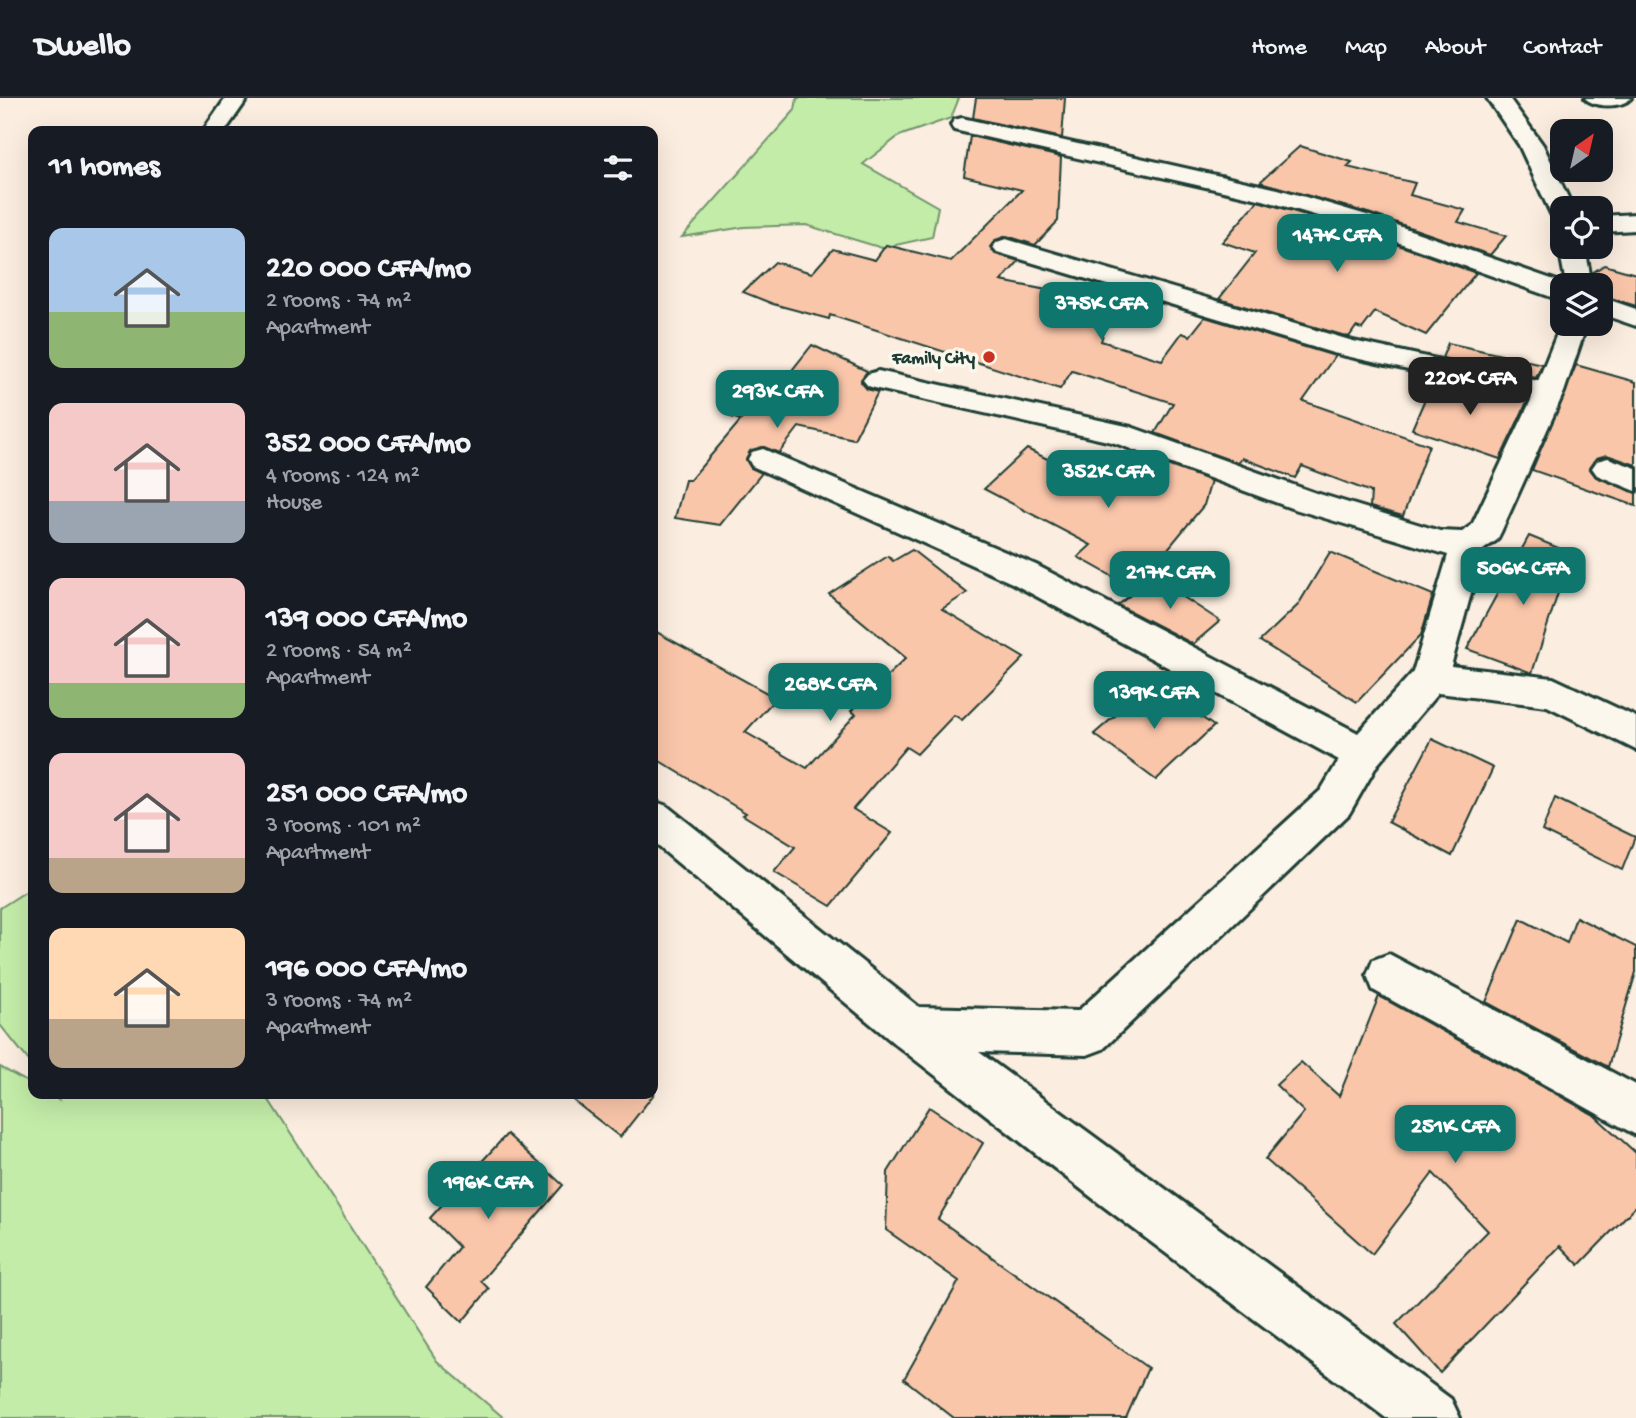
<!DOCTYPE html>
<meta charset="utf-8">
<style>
body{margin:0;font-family:"Gochi Hand",sans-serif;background:#242831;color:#f1f3f6;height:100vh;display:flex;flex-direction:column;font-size:26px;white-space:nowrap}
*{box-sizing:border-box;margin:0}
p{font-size:23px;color:#9ea1a6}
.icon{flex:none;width:38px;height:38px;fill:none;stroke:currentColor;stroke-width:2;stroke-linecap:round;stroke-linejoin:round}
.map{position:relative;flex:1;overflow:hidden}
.details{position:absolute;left:28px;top:28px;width:630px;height:973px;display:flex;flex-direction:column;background:#171b24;border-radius:14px;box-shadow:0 7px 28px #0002}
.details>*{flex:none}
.needle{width:46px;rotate:34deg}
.controls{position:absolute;left:1550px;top:21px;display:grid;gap:14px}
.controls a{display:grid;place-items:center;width:63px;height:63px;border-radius:14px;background:#171b24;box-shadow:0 7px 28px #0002;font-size:35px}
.price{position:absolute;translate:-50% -60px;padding:0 16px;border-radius:14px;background:#0f766e;color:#fff;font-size:23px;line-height:46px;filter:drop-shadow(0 2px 4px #0008)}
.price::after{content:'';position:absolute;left:50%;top:42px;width:21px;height:16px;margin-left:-10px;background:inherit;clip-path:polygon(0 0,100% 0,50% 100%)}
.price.selected{background:#222;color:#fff}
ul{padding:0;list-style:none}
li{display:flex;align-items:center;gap:21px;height:175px;padding:0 21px}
li span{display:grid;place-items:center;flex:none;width:196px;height:140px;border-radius:14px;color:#555}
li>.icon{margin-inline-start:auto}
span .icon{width:84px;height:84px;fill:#fffc;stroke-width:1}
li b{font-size:30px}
h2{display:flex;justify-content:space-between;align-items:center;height:84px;padding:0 21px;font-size:30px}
header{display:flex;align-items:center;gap:42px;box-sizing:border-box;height:98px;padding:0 35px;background:#171b24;border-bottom:2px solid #363941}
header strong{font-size:33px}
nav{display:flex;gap:38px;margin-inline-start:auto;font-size:24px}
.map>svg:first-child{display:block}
</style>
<header>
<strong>Dwello</strong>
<nav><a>Home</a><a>Map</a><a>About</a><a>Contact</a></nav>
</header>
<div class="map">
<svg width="1636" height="1320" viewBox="0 0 1636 1320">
<rect width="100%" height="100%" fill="#fbeddf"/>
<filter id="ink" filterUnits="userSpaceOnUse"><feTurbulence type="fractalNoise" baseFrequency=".0143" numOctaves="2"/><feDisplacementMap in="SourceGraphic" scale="14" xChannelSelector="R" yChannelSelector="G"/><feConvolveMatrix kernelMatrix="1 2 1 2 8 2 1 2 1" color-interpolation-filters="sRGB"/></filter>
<g filter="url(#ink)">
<g fill="#c3eca8" stroke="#71946e" stroke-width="2">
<path d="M797,0h162l-8,20 -52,18 -36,28 75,43 -6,30 -50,11 -76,-23 -62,2 -62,10 113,-127z"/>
<path d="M33,789v179l-33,-41v-117z"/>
<path d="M0,969l33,18v9h17l9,5 -3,-5h209l172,267 67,57h-504z"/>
</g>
<g fill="#fac6aa" stroke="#1f3d34" stroke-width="2">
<path d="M976,0h89l-3,40 -89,-20z"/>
<path d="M970,38l91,21 -3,64 -23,24 -28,-9 -12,4 -5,7 5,7 24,7 -18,20 112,22 -12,38 61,19 20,-27 8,3 15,-19 130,39 -32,45 126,44 -26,71 -33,-9 1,-15 -69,-26 -7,12 -53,-20 -4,5 -83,-30 18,-30 -101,-32 -12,18 -230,-74 -1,4 -56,-15 -30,-12 32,-30 37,11 21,-24 42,11 11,-15 65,16 71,-71 -58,-14z"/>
<path d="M1300,48l52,16 -5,5 68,16 -5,12 55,15 -7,12 48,14 -16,19 -119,-41 -111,-32z"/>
<path d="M1258,103l93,27 125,45 -50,62 -51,-23 -13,17 -6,-2 -7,10 -130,-38 36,-46 -33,-11z"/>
<path d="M1604,167l32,9v32l-35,-11v-10h-7l-2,-12z"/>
<path d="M1448,245l94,21 -6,14 -94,-20z"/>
<path d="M812,247l55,26 -6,11 6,7 11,3 -24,47 -55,-12 -20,26 -15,-6 -14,4 -4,9 5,8 11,5 -42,52 -45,-7 10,-38h5l51,-60 -10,-3 28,-34 18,6z"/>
<path d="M1576,267l60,17v83l-29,-10 -11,3 -7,10 7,9 40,16v13l-104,-36z"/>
<path d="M1434,280l94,22 -28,59 -88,-30z"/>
<path d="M1027,351l92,45 23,-38 69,25 -7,24 -69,84 -57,-32 13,-12 -107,-56z"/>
<path d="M1529,438l42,17 -39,120 -65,-24z"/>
<path d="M912,452l55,43 -25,16 82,49 -62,62 -8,-5 -37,39 -11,-7 -53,62 39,24 -61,73 -57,-34 21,-25 -52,-32 3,-2 -93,-56v-127l123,68 -31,34 62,36 49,-54 -5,-3 55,-53 -77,-64 59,-38 5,5z"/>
<path d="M1330,454l103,43 -12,40 -64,67 -97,-61 38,-36z"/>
<path d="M1153,479l67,44 -27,23 -75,-39z"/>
<path d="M1153,585l61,43 -58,54 -62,-46z"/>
<path d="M1432,641l61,29 -41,88 -64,-34z"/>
<path d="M1555,700l80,39 -13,33 -80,-39z"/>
<path d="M1576,819l60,30v25l-28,95 -122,-65 35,-83 46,24z"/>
<path d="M1379,898l215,119 42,38v53l-57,59 -19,-19 -120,127 -44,-49 92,-93 -55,-58 -61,81 -107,-95 39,-47 -28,-27 25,-23 38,34z"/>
<path d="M565,996h89l-34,43z"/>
<path d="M929,1009l54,36 -45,76 210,149 -22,50h-172l-50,-39 55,-98 -73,-51 2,-58z"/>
<path d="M507,1036l56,51 -82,96 8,8 -27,33 -36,-35 33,-40 -29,-29z"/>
</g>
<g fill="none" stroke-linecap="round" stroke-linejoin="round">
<g stroke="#1f3d34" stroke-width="6">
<g id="minor">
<path d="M226,0h22l-23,33h-22z"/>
<path d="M1487,0h22l34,47 30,63h-10v13l-9,-2 -3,-5 -32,-69z"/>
<path d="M1585,0h46c-9,10 -37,10 -46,0z"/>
<path d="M962,20l316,71 92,27 196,68 -7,-37 4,-5v5h22l7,38h-29v15l-9,-2 -202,-72 -89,-26 -309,-70 -3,-5 3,-5z"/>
<path d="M1636,116v16l-35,2v-16z"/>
<path d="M1006,141l347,102 185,40 25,-62v5h24l-23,68 -63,140 -4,8 -14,10 -32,116 102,12 83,39v33l-89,-44 -109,-13 -61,72 -28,49 -246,235 -16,6 -108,-3 472,347 9,19h-74l-287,-215 -204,-159 -242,-202v-41l14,5 252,201 159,4 243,-221 18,-30 -327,-177 -260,-117 -4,-7 4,-7 11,-3 273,116 322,168 55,-61 35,-117 -157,-47 -179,-66 -234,-53 -10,-3 -5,-6 5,-6 10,-3 253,56 182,65 127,39 22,1 10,-7 60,-127 -199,-45 -336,-101 -4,-5 4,-5z"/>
<path d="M1601,199l35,12v17l-35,-12z"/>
<path d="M1608,360l28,10v23l-39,-16 -5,-7 5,-7z"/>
<path d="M1389,856l247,131v50l-263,-145 -6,-15 6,-15z"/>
</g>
</g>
<use href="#minor" fill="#fbf7ec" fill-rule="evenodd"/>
</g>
</g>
<circle fill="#c8321e" stroke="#fbf7ec" stroke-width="2.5" cx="989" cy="259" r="7"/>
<g text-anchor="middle" stroke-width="7" stroke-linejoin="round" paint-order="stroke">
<g font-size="18" font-weight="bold" fill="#1f3d34" stroke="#fbf7ec" text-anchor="end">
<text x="975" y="265">Family City</text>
</g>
</g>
</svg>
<div class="controls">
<a><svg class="needle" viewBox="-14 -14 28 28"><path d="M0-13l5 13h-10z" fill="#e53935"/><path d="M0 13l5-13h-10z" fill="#9ea1a6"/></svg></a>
<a><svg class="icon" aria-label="locate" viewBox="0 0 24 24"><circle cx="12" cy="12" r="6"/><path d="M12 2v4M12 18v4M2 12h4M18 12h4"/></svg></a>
<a><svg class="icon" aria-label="layers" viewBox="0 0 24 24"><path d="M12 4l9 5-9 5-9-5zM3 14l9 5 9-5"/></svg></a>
</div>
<b class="price" style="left:1337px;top:176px">147K CFA</b>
<b class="price" style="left:1101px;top:244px">375K CFA</b>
<b class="price selected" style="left:1470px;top:319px">220K CFA</b>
<b class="price" style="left:777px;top:332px">293K CFA</b>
<b class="price" style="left:1108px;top:412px">352K CFA</b>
<b class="price" style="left:1523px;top:509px">506K CFA</b>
<b class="price" style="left:1170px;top:513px">217K CFA</b>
<b class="price" style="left:830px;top:625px">268K CFA</b>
<b class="price" style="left:1154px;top:633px">139K CFA</b>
<b class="price" style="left:1455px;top:1067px">251K CFA</b>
<b class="price" style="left:488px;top:1123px">196K CFA</b>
<section class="details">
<h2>11 homes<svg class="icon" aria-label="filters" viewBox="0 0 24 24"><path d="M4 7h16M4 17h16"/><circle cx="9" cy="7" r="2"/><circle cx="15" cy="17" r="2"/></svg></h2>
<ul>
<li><span style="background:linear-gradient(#a9c7e8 60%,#8fb573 0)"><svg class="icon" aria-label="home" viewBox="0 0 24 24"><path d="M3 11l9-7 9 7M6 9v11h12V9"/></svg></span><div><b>220 000 CFA/mo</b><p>2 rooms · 74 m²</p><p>Apartment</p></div></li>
<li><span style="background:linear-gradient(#f6c9c9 70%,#9aa5b1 0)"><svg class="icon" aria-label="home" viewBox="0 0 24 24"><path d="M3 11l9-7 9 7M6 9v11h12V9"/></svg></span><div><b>352 000 CFA/mo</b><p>4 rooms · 124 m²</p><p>House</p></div></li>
<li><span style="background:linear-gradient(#f6c9c9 75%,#8fb573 0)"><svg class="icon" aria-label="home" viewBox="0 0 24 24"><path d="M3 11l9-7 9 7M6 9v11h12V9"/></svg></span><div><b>139 000 CFA/mo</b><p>2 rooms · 54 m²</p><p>Apartment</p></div></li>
<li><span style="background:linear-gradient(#f6c9c9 75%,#b9a48a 0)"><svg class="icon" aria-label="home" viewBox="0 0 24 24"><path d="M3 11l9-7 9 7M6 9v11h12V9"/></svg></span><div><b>251 000 CFA/mo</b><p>3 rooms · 101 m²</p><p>Apartment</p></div></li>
<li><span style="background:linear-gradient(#ffd9b3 65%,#b9a48a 0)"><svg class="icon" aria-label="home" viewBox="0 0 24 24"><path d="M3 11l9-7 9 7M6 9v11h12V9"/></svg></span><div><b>196 000 CFA/mo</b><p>3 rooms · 74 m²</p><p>Apartment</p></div></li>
</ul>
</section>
</div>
